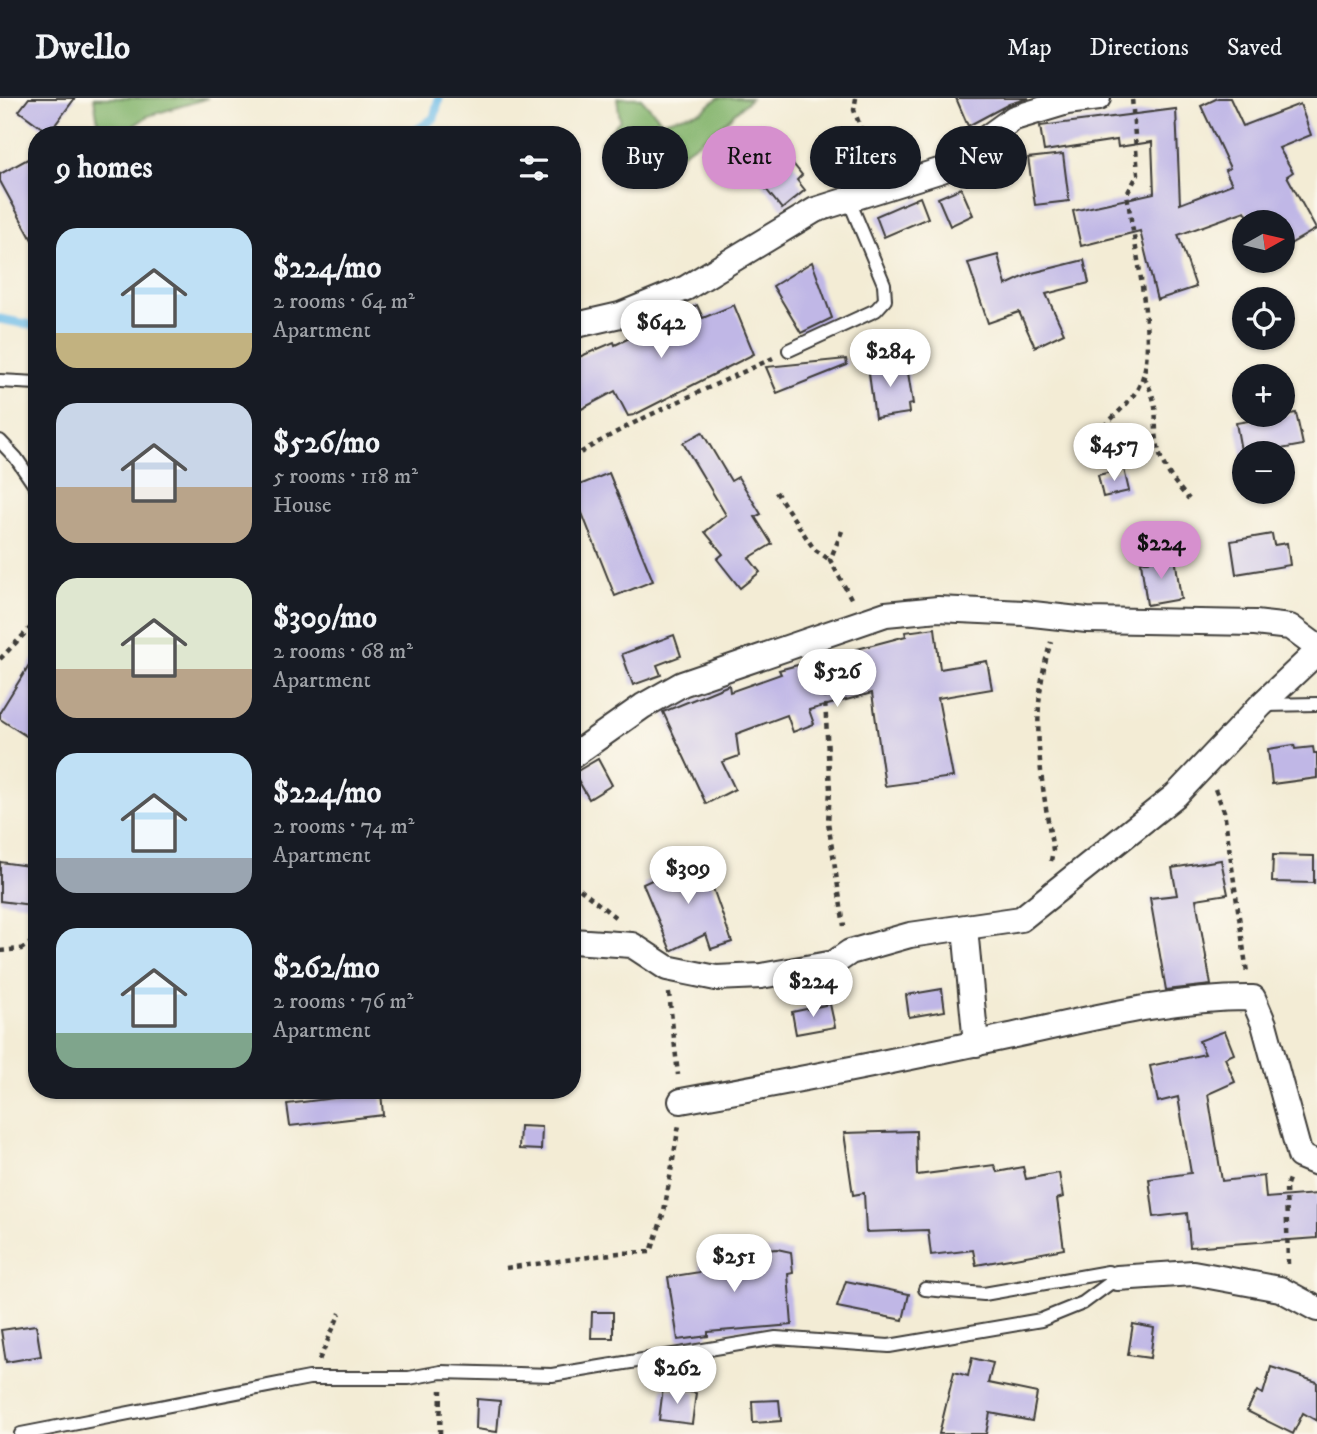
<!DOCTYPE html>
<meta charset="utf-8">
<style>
body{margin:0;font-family:"IM FELL DW Pica",serif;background:#20242c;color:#f1f3f6;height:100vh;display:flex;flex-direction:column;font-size:26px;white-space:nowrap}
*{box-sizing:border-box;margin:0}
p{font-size:23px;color:#9ea1a6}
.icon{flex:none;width:38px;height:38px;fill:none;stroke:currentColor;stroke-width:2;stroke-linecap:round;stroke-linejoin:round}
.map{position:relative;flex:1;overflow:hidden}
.sheet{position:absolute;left:28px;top:28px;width:553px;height:973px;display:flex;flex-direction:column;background:#171b24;border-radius:28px;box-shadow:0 2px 5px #0004}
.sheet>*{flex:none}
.hud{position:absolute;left:602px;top:28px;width:609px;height:63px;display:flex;gap:14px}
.needle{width:46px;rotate:82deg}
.fabs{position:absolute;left:1232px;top:112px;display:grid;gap:14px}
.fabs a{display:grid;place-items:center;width:63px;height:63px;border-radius:50%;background:#171b24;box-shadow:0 2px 5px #0004;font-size:35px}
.price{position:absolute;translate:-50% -60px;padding:0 16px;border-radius:24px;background:#fff;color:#222;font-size:23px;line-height:46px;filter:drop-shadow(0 2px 4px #0008)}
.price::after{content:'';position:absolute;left:50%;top:42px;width:21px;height:16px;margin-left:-10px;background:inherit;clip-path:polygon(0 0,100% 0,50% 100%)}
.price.active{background:#d690ce;color:#111}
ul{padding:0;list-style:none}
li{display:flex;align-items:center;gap:21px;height:175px;padding:0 28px}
li span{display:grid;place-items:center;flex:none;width:196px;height:140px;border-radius:21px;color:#555}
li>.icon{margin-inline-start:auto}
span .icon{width:84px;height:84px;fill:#fffc;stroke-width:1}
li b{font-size:30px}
h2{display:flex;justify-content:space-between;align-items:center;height:84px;padding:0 28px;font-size:30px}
.tag{padding:0 24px;border-radius:32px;background:#171b24;box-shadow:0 2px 5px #0004;font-size:24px;line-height:63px}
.tag.active{background:#d690ce;color:#111}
header{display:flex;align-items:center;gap:42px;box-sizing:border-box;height:98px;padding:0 35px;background:#171b24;border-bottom:2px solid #363941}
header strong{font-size:33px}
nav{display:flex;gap:38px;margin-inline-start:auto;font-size:24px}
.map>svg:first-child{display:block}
</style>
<header>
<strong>Dwello</strong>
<nav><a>Map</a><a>Directions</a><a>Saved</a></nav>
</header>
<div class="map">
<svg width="1317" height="1336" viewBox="0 0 1317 1336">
<rect width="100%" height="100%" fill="#fbf7ec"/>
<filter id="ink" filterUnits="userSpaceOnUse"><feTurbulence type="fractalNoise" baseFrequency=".0143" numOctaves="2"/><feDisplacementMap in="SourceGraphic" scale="14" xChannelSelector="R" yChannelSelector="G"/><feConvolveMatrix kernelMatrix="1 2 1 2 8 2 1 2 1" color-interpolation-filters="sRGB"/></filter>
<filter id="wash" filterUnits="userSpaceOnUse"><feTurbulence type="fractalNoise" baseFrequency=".00686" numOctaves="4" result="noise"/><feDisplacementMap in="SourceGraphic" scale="28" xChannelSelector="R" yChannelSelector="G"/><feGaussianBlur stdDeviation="1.57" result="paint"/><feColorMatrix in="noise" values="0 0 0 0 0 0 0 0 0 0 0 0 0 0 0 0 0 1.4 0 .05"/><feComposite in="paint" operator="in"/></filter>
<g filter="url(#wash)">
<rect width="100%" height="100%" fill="#f3ecd5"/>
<g fill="#85b56e" stroke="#506845" stroke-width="2">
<path d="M94,0h114l-60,18 -26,18 -23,-4z"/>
<path d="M617,0h24l21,23 40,-10 16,-13h33l-30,28 -72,51 -33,-15 -16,-20 20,-22z"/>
</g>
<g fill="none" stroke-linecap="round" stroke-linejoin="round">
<g stroke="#6dbce8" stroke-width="9">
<path d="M410,37l24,-17 5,-20"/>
<path d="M0,221l37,7"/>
</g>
</g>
<g id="blocks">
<g fill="#c0b7e6">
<path d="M29,0h46l-26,35 -30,-22z"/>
<path d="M956,0h73l-20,6 -41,22z"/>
<path d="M1218,0h12l13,28 57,-22 11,31 -32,13 14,24 -6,4 29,53 -33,19v-26h-32l-6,-11 -67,24 18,52 -39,13 -17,-69 -59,15 -8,-35 81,-18 -2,-51 -34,5 -1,-7 -73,11 -4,-25 136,-17 4,95 52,-20 -7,-14 5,-2 -29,-62z"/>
<path d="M766,32l36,45 -5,5 8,10 -23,19 -32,-40 7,-5 -14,-16z"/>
<path d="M37,56v95l-37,-68v-7z"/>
<path d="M1063,56l6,47 -34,4 -7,-47z"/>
<path d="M961,90l12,27 -23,11 -12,-28z"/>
<path d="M920,99l8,21 -44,19 -8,-21z"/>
<path d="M998,157l8,30 26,-12 52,-13 5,23 -43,11 18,39 -29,14 -16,-35 -31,11 -20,-60z"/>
<path d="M812,164l20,56 -31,15 -28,-47z"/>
<path d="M697,207l6,13 31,-13 20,49 -120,61 -6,1 -13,-25 -43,23v-54l42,-18 1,3z"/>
<path d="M846,261l1,6 -70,28 -11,-26z"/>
<path d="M906,262l7,44 -5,1 1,8 -34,5 -7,-52z"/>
<path d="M1296,315l7,32 -61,11 -6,-33z"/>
<path d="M702,334l29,49 7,-4 23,37 -6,3 17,27 -23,14 11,14 -20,16 -23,-29 6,-5 -18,-22 21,-17 -43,-72z"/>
<path d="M1124,371l5,22 -26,6 -5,-22z"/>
<path d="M609,375l44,108 -38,15 -43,-108z"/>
<path d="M1272,436l2,11 13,-2 3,22 -54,9 -5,-33z"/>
<path d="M1175,459l6,42 -34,6 -6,-43z"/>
<path d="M935,530l5,41 47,-8 5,28 -54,9 15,79 -68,9 -13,-93 -63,17 5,14 -21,8 -6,-17 -51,19 3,22 -17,6 13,27 -29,15 -43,-92 66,-27 1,7 51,-18 -2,-4 127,-34 -1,-4z"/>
<path d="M674,537l7,21 -24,9 4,10 -28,10 -11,-31z"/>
<path d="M37,554v91l-37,-24v-7z"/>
<path d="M1294,647l1,4 18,-2 1,6h3v25l-45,6 -4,-35z"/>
<path d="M598,661l14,26 -23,14 -15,-26z"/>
<path d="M1273,757l41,1v27l-42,-1z"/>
<path d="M702,759l30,85 -21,7 -5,-15 -35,17 -28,-67z"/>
<path d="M1221,762l7,34 -32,5 15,86 -45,5 -16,-92 27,-3 -5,-27z"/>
<path d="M0,764l36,5 -5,38 -31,-4z"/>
<path d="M942,891l3,22 -36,6 -3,-22z"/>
<path d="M830,906l5,23 -39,7 -4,-22z"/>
<path d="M1225,933l9,23 -9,4 10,24 -27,12 14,87 42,-5 2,22 51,-4v44l-127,9 -3,-34 -33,4 -5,-38 42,-6 -13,-76 -20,5 -8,-36 55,-12 -6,-13z"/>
<path d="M381,994l2,23 -93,11 -3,-22z"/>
<path d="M520,1028l22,1 -1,23 -22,-1z"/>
<path d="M916,1033l1,44 77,-10 3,7 26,-5 3,12 33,-6 4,24 -6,2 7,50 -88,16 -3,-15 -42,5 -3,-25 -62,2 -2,-39 -11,2 -9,-62z"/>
<path d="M777,1151l14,3 2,21 -5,1 4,51 -84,7v4l-30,4 -10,-63 32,-5 -1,-10 22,-3 -1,-5z"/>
<path d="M846,1183l63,13 -6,26 -66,-13z"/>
<path d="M592,1214h21v26h-22z"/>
<path d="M1133,1226l21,4 -4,30 -22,-3z"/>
<path d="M36,1227l5,31 -35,6 -5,-32z"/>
<path d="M972,1260l21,5 -5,20 49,10 -5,28 -42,-8 -4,21h-47l15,-62 14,4z"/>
<path d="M1271,1269l46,15v39l-14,-8 -10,21 -46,-23 10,-20 6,3z"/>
<path d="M663,1290l33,5 -4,31 -33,-4z"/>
<path d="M477,1301l23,2 -3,31 -21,-3z"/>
<path d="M779,1302l2,21 -28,2 -1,-22z"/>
</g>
</g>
</g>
<g filter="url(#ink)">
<use href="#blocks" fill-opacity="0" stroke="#3c3b38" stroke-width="2"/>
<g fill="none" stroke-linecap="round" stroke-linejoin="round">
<g stroke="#3c3b38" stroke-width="16">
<g id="lane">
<path d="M789,252l87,-40 9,-10 -1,-16 -36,-86"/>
<path d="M0,283l37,2"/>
<path d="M0,343l16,17 21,31"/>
<path d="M1265,607l52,-1"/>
<path d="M21,1336l288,-56h100l32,-6 111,3 224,-37 113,8 152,-26 42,-17 34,-25 -9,-6 -124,22 -59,-5"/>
</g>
</g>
<g stroke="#3c3b38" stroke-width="28">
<g id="street">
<path d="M572,228l48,-11 66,-27 129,-78 127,-40 72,-52 53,-16 31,-4"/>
<path d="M572,658l71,-50 39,-22 204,-70 52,-5 86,4 63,7 168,3 35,4 27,20"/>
<path d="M965,830l11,116"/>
<path d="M572,843l60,4 35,23 49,10 45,-2 73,-13 16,-11 60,-17 111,-16 155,-124 85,-90 56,-53"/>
<path d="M681,1003c107,-19 214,-40 320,-63 81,-17 168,-41 252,-40l11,26 36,132 17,7"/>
<path d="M1117,1180l76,-5 87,16 37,20"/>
</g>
</g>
<g stroke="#3c3b38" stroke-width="4.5" stroke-dasharray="5 5" stroke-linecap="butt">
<path d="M856,0l-2,12 21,56"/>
<path d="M1144,279c18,33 8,38 14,70 3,19 18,38 31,52"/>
<path d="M1104,328c15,-15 33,-29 39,-50 13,-40 -10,-137 -16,-182l11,-20 -6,-76"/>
<path d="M572,360c65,-41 132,-67 201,-100"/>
<path d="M776,394l38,57 16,11"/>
<path d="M842,433l-12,29 22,40"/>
<path d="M0,561l37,-38"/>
<path d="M823,566l7,126 -2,32 16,104"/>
<path d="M1215,691l9,22 23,162"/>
<path d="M1051,763l2,-11c-12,-70 -25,-139 -2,-208"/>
<path d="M572,785l43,34"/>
<path d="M0,853l21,-2 16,-10"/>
<path d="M669,895l9,82"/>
<path d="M1288,1166l-2,-77 3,-8"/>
<path d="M506,1170l113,-15 32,-1 13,-40 15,-87"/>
<path d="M319,1262l21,-47"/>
<path d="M440,1336l1,-44"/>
</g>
<use href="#lane" stroke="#fff" stroke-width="12"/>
<use href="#street" stroke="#fff" stroke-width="24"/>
</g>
</g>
</svg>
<div class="fabs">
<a><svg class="needle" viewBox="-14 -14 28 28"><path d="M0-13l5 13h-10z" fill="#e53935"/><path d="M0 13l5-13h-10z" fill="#9ea1a6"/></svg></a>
<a><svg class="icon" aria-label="locate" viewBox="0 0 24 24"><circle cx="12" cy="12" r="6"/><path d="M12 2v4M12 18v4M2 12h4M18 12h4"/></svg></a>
<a>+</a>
<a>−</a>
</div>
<b class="price" style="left:661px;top:262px">$642</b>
<b class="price" style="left:890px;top:291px">$284</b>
<b class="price" style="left:1114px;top:385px">$457</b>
<b class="price active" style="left:1161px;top:483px">$224</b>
<b class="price" style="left:837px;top:611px">$526</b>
<b class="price" style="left:688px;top:808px">$309</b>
<b class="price" style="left:813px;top:921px">$224</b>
<b class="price" style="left:734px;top:1196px">$251</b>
<b class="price" style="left:677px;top:1308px">$262</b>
<div class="hud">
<a class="tag">Buy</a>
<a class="tag active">Rent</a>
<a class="tag">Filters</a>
<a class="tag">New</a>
</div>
<section class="sheet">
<h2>9 homes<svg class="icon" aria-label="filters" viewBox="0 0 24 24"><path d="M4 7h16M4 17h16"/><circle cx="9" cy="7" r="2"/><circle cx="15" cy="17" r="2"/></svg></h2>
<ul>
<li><span style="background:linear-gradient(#bfe0f5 75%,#c2b280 0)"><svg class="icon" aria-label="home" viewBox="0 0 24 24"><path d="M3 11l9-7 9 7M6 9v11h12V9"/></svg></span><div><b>$224/mo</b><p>2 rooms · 64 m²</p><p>Apartment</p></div></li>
<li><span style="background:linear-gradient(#c9d6e8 60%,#b9a48a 0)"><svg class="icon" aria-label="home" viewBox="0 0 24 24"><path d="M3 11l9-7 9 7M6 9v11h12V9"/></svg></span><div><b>$526/mo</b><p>5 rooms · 118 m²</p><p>House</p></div></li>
<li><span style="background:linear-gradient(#dfe7d0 65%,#b9a48a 0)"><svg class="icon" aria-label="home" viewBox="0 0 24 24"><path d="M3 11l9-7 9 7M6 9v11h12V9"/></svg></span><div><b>$309/mo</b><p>2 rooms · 68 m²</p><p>Apartment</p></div></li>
<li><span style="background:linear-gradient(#bfe0f5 75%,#9aa5b1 0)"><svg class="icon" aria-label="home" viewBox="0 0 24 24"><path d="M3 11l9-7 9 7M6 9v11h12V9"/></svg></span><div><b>$224/mo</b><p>2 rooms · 74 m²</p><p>Apartment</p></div></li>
<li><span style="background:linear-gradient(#bfe0f5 75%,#7fa58c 0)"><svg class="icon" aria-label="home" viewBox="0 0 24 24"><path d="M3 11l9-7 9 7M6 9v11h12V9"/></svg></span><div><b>$262/mo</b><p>2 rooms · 76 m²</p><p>Apartment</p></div></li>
</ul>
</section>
</div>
